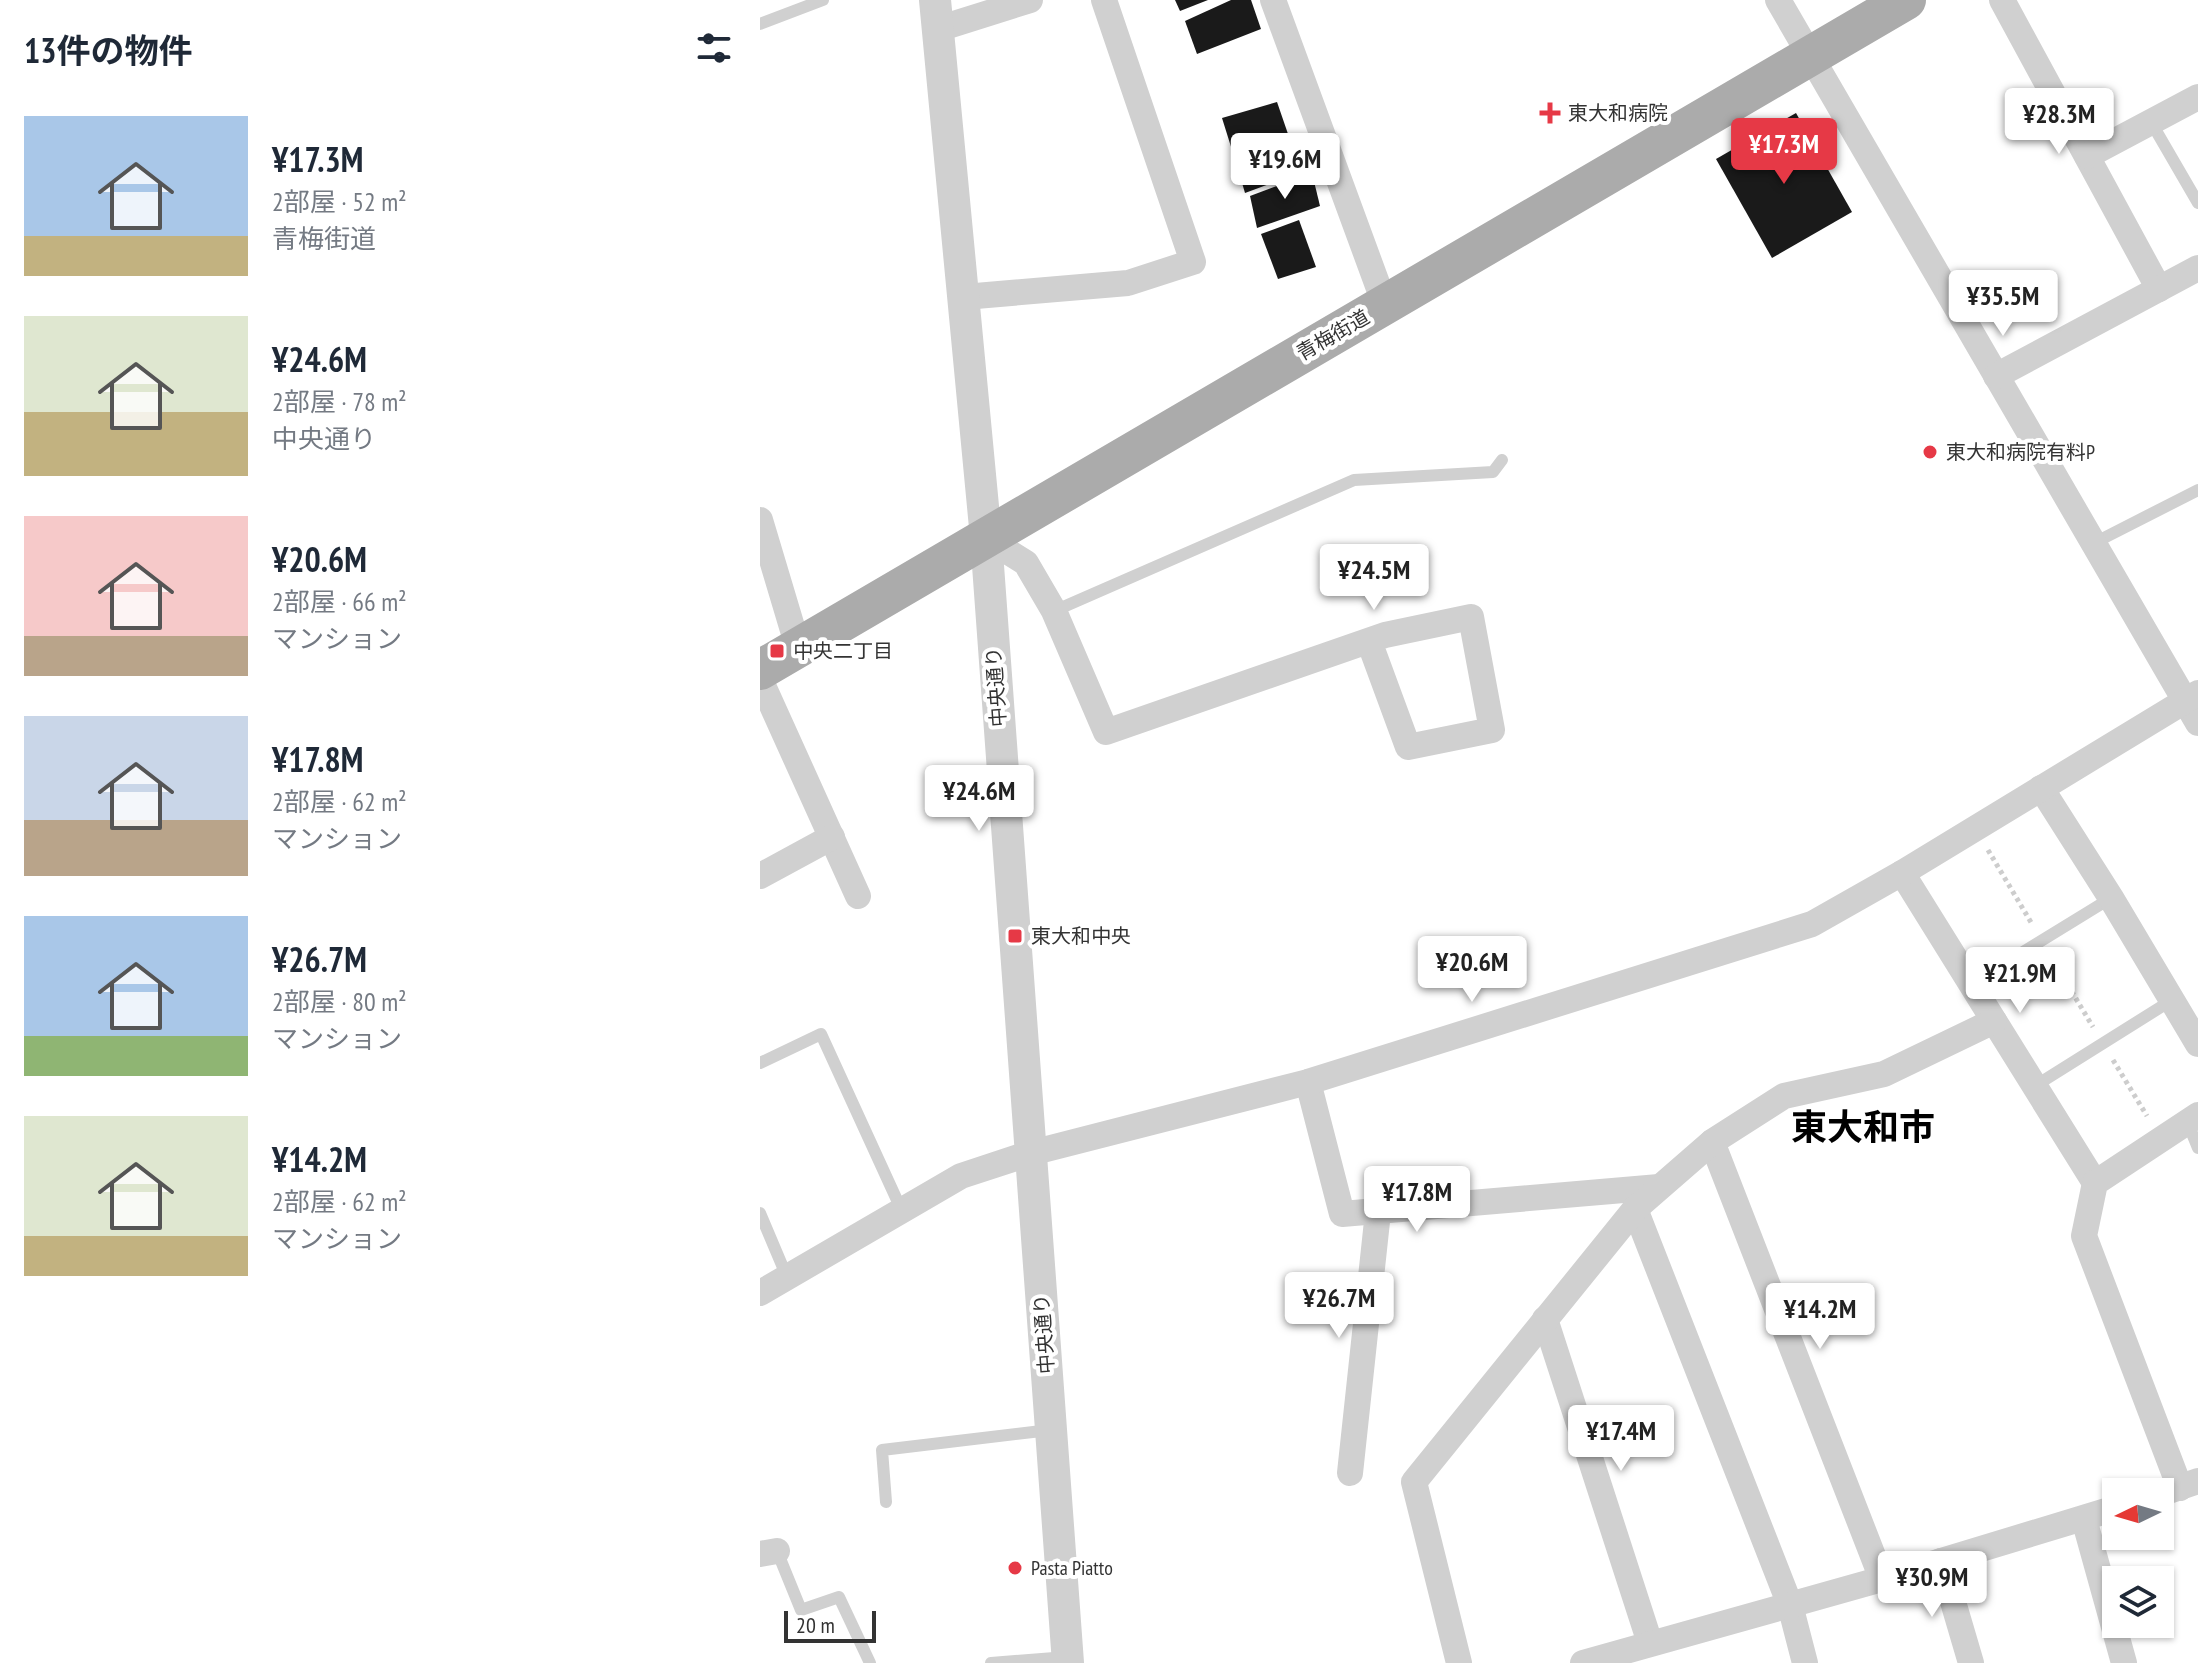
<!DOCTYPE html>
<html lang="ja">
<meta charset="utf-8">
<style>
body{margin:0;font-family:"PT Sans Narrow","Noto Sans JP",sans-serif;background:#f6f6f7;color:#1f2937;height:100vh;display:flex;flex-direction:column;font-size:30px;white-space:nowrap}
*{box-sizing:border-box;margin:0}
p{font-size:26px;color:#747a83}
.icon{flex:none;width:44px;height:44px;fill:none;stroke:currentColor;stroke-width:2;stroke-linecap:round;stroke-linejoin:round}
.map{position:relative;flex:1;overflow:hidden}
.panel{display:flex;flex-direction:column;background:#fff;width:760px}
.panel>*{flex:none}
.needle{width:52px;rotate:265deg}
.tools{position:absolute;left:1342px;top:1478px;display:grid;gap:16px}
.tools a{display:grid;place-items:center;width:72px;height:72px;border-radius:0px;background:#fff;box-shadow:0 2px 6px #0004;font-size:40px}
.scale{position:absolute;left:24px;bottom:20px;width:92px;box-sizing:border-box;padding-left:8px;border:4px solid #333;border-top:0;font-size:22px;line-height:28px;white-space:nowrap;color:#333;-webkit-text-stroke:6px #fff;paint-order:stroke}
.price{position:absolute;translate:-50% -68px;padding:0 18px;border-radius:8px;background:#fff;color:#222;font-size:26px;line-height:52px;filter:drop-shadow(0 2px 4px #0008)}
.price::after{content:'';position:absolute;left:50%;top:48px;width:24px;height:18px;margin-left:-12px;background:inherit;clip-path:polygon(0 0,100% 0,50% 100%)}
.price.on{background:#e63946;color:#fff}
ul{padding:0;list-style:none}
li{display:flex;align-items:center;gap:24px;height:200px;padding:0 24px}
li span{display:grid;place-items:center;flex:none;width:224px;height:160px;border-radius:0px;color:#555}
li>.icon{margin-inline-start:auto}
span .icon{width:96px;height:96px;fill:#fffc;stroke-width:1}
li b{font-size:34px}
h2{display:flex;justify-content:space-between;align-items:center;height:96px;padding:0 24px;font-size:34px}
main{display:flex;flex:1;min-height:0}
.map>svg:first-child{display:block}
</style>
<main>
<section class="panel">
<h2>13件の物件<svg class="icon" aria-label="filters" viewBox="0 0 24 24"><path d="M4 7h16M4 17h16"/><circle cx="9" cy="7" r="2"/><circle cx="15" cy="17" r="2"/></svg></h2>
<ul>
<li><span style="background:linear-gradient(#a9c7e8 75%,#c2b280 0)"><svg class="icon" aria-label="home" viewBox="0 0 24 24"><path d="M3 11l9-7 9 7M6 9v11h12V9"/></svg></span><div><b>¥17.3M</b><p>2部屋 · 52 m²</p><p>青梅街道</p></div></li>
<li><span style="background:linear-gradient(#dfe7d0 60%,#c2b280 0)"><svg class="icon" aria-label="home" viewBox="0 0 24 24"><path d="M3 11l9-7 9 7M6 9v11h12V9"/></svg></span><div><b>¥24.6M</b><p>2部屋 · 78 m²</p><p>中央通り</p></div></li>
<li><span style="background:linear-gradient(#f6c9c9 75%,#b9a48a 0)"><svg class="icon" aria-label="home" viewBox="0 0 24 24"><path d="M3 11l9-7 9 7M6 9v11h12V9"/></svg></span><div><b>¥20.6M</b><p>2部屋 · 66 m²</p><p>マンション</p></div></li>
<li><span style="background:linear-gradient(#c9d6e8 65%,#b9a48a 0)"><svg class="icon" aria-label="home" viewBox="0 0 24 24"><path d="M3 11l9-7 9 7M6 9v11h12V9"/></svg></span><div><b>¥17.8M</b><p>2部屋 · 62 m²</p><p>マンション</p></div></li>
<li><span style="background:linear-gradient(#a9c7e8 75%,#8fb573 0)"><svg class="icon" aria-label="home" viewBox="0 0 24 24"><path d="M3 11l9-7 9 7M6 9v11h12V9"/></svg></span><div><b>¥26.7M</b><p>2部屋 · 80 m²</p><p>マンション</p></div></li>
<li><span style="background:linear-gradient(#dfe7d0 75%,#c2b280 0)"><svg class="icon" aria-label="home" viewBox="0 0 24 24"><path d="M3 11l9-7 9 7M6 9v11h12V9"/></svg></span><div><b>¥14.2M</b><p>2部屋 · 62 m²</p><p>マンション</p></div></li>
</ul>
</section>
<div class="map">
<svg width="1438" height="1663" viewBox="0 0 1438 1663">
<rect width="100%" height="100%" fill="#fff"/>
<g fill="#1a1a1a">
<path d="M415,0h33l-28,11z"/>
<path d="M471,0h20l10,29 -64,25 -12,-33z"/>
<path d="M517,102l11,32 -56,16 -10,-32z"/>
<path d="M1036,113l56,99 -80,46 -56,-99z"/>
<path d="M541,133l11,35 -67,25 -10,-34z"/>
<path d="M552,173l8,33 -63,22 -7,-32z"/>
<path d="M539,220l17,47 -38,12 -17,-45z"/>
</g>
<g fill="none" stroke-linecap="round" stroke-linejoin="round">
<g stroke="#cdcdcd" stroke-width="5" stroke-dasharray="4 4" stroke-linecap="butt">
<path d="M1228,850l44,74"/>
<path d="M1291,957l42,70"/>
<path d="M1353,1060l34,56"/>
</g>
<g stroke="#d0d0d0" stroke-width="12">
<path d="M0,24l63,-24"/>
<path d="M1391,122l47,81"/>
<path d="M1334,543l104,-53"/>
<path d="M294,611l300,-131 139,-8 9,-12"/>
<path d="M1211,984l140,-86"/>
<path d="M0,1063l61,-29 81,177"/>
<path d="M1275,1086l137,-86"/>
<path d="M1427,1121l11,27"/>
<path d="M0,1213l27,64"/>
<path d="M126,1502l-4,-52 168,-20"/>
<path d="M17,1551l24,59 38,-13 31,66"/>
<path d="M231,1663l76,-6"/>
</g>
<g stroke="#d0d0d0" stroke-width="26">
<path d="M513,0l112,305"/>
<path d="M1018,0l420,723"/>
<path d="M1242,0l157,289"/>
<path d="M178,29l92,-29"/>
<path d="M1327,156l111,-59"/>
<path d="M204,297l164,-14 65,-21 -89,-262"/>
<path d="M1236,376l202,-108"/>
<path d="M0,520l38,127"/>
<path d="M226,538l40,25 28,48 52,121 279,-97 86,-18 21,113 -84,17 -39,-106"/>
<path d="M0,679l98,217"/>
<path d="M1281,788l70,110 87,146"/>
<path d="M1142,873l193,310"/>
<path d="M0,876l72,-39"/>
<path d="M548,1082l34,132 317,-27"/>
<path d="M952,1142l170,437"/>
<path d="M875,1209l155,396 15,58"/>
<path d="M0,1293l201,-117 70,-23 277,-71 504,-158 90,-51 296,-180"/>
<path d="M785,1319l105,324"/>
<path d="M590,1473l28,-261"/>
<path d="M1420,1488l-96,-252 11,-53 103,-68"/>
<path d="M1400,1494l38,-13"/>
<path d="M1324,1519l40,144"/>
<path d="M0,1554l17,-3"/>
<path d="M1181,1561l30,102"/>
<path d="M699,1663l-45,-181 221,-273 77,-67 72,-46 100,-22 110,-53"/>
<path d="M823,1663l299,-84 234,-71"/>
</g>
<path stroke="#d0d0d0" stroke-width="32" d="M175,0l51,538 82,1125"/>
<path stroke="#ababab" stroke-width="40" d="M0,670l1146,-670"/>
</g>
<g fill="#e63946" stroke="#fff" stroke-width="3">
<path d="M786 101h8v8h8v8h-8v8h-8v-8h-8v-8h8z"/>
<circle cx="1170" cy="452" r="8"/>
<rect x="9" y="643" width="16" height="16" rx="4"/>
<rect x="247" y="928" width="16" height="16" rx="4"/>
<circle cx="255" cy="1568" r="8"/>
</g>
<g text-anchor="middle" stroke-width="8" stroke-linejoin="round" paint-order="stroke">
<g font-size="20" fill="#333" stroke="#fff" text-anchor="start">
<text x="808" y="120">東大和病院</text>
<text x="1186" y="459">東大和病院有料P</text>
<text x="33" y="658">中央二丁目</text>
<text x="271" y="943">東大和中央</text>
<text x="271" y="1575">Pasta Piatto</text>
</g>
<g font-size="20" fill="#333" stroke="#fff">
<text transform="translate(573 335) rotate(-30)" y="7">青梅街道</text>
<text transform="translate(236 687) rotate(-94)" y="7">中央通り</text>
<text transform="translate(284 1334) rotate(-94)" y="7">中央通り</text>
</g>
<g font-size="36" font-weight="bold" fill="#000" stroke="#fff">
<text x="1103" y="1140">東大和市</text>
</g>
</g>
</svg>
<div class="tools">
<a><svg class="needle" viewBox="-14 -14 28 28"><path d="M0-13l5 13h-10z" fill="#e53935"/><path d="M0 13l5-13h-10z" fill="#747a83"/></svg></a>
<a><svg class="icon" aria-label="layers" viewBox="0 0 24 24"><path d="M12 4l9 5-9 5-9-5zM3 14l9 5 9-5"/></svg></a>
</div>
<div class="scale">20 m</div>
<b class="price" style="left:1299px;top:156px">¥28.3M</b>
<b class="price on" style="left:1024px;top:186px">¥17.3M</b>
<b class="price" style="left:525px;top:201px">¥19.6M</b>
<b class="price" style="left:1243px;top:338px">¥35.5M</b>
<b class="price" style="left:614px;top:612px">¥24.5M</b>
<b class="price" style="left:219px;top:833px">¥24.6M</b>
<b class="price" style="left:712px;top:1004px">¥20.6M</b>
<b class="price" style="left:1260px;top:1015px">¥21.9M</b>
<b class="price" style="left:657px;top:1234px">¥17.8M</b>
<b class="price" style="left:579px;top:1340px">¥26.7M</b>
<b class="price" style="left:1060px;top:1351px">¥14.2M</b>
<b class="price" style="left:861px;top:1473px">¥17.4M</b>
<b class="price" style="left:1172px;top:1619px">¥30.9M</b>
</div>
</main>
